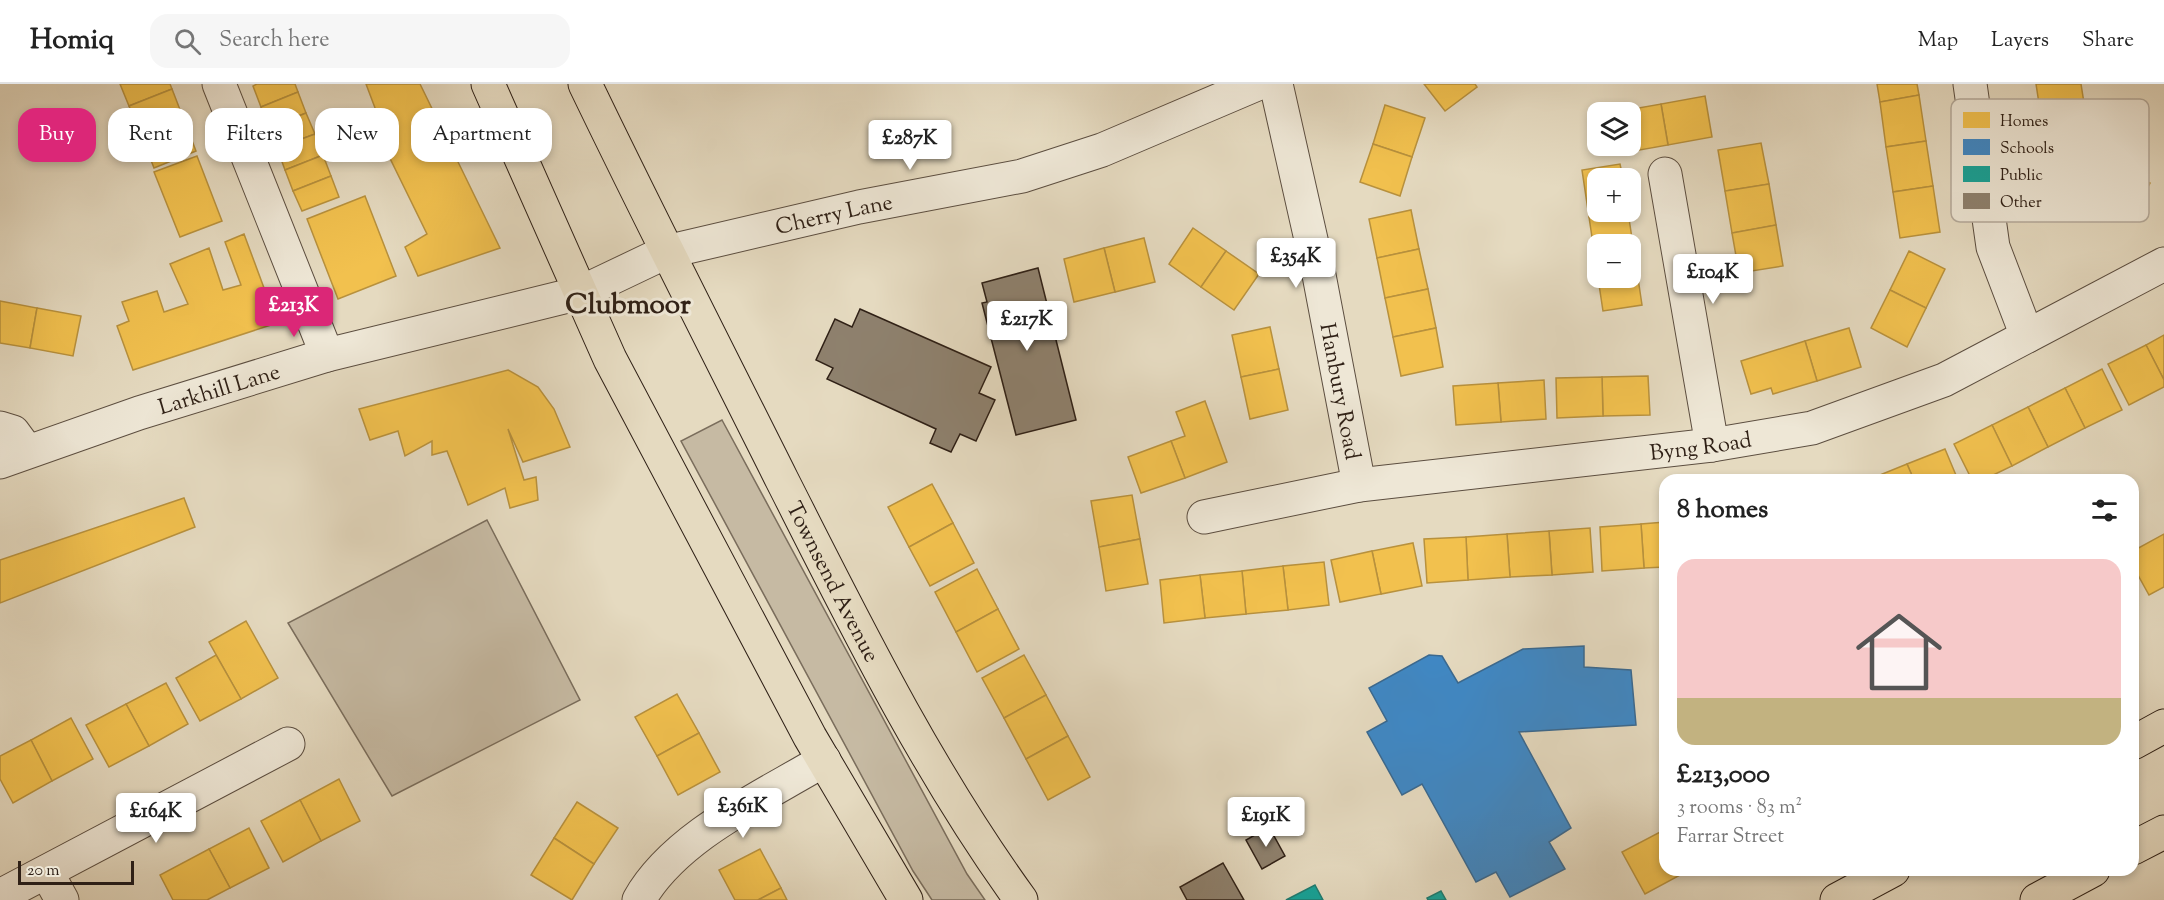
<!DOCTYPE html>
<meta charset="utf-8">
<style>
body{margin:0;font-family:"Sorts Mill Goudy",serif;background:#f6f6f6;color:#222;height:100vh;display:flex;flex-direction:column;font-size:22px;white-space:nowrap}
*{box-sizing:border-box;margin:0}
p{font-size:20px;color:#767676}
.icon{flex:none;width:33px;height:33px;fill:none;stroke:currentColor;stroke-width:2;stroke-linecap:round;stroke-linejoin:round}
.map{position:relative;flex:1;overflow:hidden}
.details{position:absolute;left:1659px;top:390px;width:480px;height:402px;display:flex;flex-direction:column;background:#fff;border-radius:18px;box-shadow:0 3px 9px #0003}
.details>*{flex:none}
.top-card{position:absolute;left:18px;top:24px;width:570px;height:54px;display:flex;gap:12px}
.tools{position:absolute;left:1587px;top:18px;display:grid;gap:12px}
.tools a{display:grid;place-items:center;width:54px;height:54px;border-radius:12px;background:#fff;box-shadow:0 3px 9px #0003;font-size:30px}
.scale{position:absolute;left:18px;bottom:15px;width:116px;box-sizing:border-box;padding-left:6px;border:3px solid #2f2016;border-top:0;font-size:16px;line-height:21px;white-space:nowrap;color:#2f2016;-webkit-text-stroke:4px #eee7d6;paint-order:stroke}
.price{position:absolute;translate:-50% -51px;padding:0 14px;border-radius:6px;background:#fff;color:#222;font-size:20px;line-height:39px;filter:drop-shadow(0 2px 3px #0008)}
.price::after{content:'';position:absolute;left:50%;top:36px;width:18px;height:14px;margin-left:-9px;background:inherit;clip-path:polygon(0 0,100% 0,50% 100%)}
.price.current{background:#db2777;color:#fff}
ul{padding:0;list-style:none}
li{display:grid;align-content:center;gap:12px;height:318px;padding:0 18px}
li+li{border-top:2px solid #e0e0e0}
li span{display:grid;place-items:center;height:186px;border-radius:18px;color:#555}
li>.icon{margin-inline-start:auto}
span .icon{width:108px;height:108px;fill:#fffc;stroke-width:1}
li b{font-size:26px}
h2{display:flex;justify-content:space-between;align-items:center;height:72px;padding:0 18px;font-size:26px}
.chip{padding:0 21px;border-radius:18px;background:#fff;box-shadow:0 3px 9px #0003;font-size:21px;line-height:54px}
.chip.current{background:#db2777;color:#fff}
header{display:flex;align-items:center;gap:36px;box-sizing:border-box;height:84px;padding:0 30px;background:#fff;border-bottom:2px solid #e0e0e0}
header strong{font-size:28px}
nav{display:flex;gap:33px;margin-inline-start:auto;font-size:21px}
.search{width:420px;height:54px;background:#f6f6f6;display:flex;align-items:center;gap:15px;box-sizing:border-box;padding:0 21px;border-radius:18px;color:#767676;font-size:22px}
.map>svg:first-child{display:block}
</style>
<header>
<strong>Homiq</strong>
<div class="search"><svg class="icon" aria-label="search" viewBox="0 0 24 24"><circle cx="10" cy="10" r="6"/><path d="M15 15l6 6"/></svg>Search here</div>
<nav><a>Map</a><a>Layers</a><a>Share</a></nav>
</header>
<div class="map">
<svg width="2164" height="816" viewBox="0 0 2164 816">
<rect width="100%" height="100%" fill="#e5dac0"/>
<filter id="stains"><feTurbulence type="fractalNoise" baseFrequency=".00333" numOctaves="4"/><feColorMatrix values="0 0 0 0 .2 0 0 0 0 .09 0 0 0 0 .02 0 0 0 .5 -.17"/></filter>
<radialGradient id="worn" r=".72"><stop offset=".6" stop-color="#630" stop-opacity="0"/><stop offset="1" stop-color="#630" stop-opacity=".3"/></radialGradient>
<g fill="#c6baa3" stroke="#7a6d5c" stroke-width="1.5">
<path d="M722,336l245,454 18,26h-53l-19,-29 -232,-430z"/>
<path d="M487,436l93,180 -188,96 -104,-173z"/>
</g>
<g fill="#f2c14e" stroke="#b8913d" stroke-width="1.5">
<path d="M120,0h50l2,5 -43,17z"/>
<path d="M257,0h38l3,8 -37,15 -8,-21z"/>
<path d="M366,0h54l80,164 -82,28 -13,-29 22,-13 -45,-92 4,-5z"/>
<path d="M1424,0h51l2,3 -32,24z"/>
<path d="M1877,0h40l2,11 -39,7z"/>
<path d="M2036,0h45l5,32 -44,7z"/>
<path d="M172,5l12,31 -42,17 -13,-31z"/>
<path d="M298,8l8,21 -37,15 -8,-21z"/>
<path d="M1919,11l7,46 -40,6 -6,-45z"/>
<path d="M1705,12l7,41 -44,8 -7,-41z"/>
<path d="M1661,20l7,41 -45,8 -1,-7h8v-34h-14z"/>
<path d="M1385,21l40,13 -13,39 -39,-13z"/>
<path d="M306,29l9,21 -38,14 -8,-20z"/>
<path d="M184,36l12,31 -42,17 -12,-31z"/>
<path d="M315,50l8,21 -38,15 -8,-22z"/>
<path d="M1926,57l7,45 -40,6 -7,-45z"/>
<path d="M1761,59l8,41 -44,7 -7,-41z"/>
<path d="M1373,60l39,13 -12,39 -40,-14z"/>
<path d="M323,71l8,21 -38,15 -8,-21z"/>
<path d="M197,72l25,65 -42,16 -26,-65z"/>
<path d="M2110,79l40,20 -19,37 -40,-20z"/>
<path d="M1620,80l3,14h-25v34h27l-36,5 -7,-47z"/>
<path d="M331,92l8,21 -37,14 -9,-20z"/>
<path d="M1769,100l7,41 -44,8 -7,-42z"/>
<path d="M1933,102l7,46 -40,6 -7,-46z"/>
<path d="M365,112l31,80 -58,23 -31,-80z"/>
<path d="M1411,126l8,39 -42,9 -8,-39z"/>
<path d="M1628,128l7,46 -5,1v-15h-32l-2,20 -7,-47z"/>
<path d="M1776,141l7,41 -44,7 -7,-40z"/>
<path d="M1193,144l33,23 -25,36 -32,-23z"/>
<path d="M244,150l33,89 -144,47 -16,-44 12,-5 -7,-19 35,-11 7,21 24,-8 -18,-40 39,-16 14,42 18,-5 -16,-43z"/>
<path d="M1144,154l11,44 -40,10 -11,-44z"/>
<path d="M1104,164l11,44 -41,10 -10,-43z"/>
<path d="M1419,165l9,40 -43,9 -8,-40z"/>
<path d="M1226,167l33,23 -25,36 -33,-23z"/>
<path d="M1909,167l36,18 -19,39 -36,-18z"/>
<path d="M1635,174l7,47 -39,6 -5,-33h32v-19z"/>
<path d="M1428,205l8,39 -43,9 -8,-39z"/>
<path d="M1890,206l36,18 -19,39 -36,-19z"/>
<path d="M0,217l37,7 -7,40 -30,-5z"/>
<path d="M37,224l44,8 -8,40 -43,-8z"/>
<path d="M1270,243l9,42 -38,8 -9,-42z"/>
<path d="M1436,244l7,39 -42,9 -8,-39z"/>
<path d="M1849,244l12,39 -44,14 -12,-40z"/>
<path d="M2164,251v45l-18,-35z"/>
<path d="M1805,257l12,40 -44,13 -2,-6 -20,6 -10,-33z"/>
<path d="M2146,261l18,35v7l-35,18 -21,-41z"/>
<path d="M1279,285l9,41 -38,9 -9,-42z"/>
<path d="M2102,285l20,41 -37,18 -20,-40z"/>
<path d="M508,286l30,17 16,22 16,38 -47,15 -15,-33 16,51 12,-3 2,23 -28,8 -5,-20 -37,17 -21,-54 -15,4v-14l-27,15 -7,-25 -28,9 -11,-31z"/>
<path d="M1648,292l2,39 -47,1 -1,-39z"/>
<path d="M1602,293l1,39 -46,2 -1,-40z"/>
<path d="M1544,296l2,39 -45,3 -3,-39z"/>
<path d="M1498,299l3,39 -45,3 -3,-39z"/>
<path d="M2065,304l20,40 -37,19 -20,-40z"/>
<path d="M1205,317l22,61 -42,16 -14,-37 14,-5 -9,-24z"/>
<path d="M2028,323l20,40 -36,19 -20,-41z"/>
<path d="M1992,341l20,41 -29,14h-11l-18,-36z"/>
<path d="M1171,357l14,37 -44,15 -13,-36z"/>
<path d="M1945,365l13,31h-44l-7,-16z"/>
<path d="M1907,380l7,16h-44v-1z"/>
<path d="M932,400l21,39 -44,24 -21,-40z"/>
<path d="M1132,411l8,44 -41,8 -8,-46z"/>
<path d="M184,414l11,29 -195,76v-43z"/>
<path d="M1665,438v45l-21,1 -3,-44z"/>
<path d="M953,439l21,40 -44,23 -21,-39z"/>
<path d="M1641,440l3,44 -42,3 -2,-44z"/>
<path d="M1590,444l3,44 -41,3 -3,-44z"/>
<path d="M1549,447l3,44 -42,2 -3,-43z"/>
<path d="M1507,450l3,43 -42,3 -2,-43z"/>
<path d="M2164,450v53l-15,8 -16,-29v-15z"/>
<path d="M1466,453l2,43 -41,3 -3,-44z"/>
<path d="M1140,455l8,45 -42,7 -7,-44z"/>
<path d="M1413,459l9,43 -41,8 -9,-43z"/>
<path d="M1372,467l9,43 -41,8 -9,-42z"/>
<path d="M1324,478l5,43 -41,5 -5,-44z"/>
<path d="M1283,482l5,44 -42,4 -4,-43z"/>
<path d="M977,485l21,40 -42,23 -21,-40z"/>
<path d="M1242,487l4,43 -41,4 -5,-43z"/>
<path d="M1200,491l5,43 -41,5 -4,-43z"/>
<path d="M998,525l21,40 -42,23 -21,-40z"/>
<path d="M246,537l32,57 -37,21 -32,-57z"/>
<path d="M216,571l25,44 -41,22 -24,-43z"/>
<path d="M1024,571l22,40 -42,23 -22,-40z"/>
<path d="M166,599l22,41 -39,22 -23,-42z"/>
<path d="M677,610l22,39 -42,23 -22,-39z"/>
<path d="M1046,611l22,41 -42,23 -22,-41z"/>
<path d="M126,620l23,42 -40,21 -23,-42z"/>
<path d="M71,634l22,41 -41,22 -21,-41z"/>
<path d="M699,649l21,39 -42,23 -21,-39z"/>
<path d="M1068,652l22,41 -42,23 -22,-41z"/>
<path d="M31,656l21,41 -39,22 -13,-24v-23z"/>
<path d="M339,695l21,42 -39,20 -21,-41z"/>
<path d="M300,716l21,41 -38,21 -22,-41z"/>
<path d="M577,718l41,26 -24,36 -40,-26z"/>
<path d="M249,744l20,40 -39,20 -21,-39z"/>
<path d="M1662,747l3,6v33h18l1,3 -39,21 -23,-42z"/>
<path d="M554,754l40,26 -22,36 -41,-25z"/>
<path d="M209,765l21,39 -23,12h-34l-13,-25z"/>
<path d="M760,765l21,39 -23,12h-23l-16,-30z"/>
<path d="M781,804l6,12h-29z"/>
</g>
<path fill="#3f88c5" stroke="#3a6990" stroke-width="1.5" d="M1584,562v21l47,3 5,55 -117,7 52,96 -22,14 16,27 -55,28 -14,-25 -20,10 -54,-98 -20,11 -35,-63 20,-11 -18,-33 60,-33 13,1 16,27 65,-34z"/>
<g fill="#17a398" stroke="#1e7c71" stroke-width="1.5">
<path d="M1315,801l8,15h-37z"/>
<path d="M1441,807l5,9h-18l-1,-2z"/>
</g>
<g fill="#8e816e" stroke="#2f2016" stroke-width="1.5">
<path d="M1038,184l38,152 -60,15 -34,-132 5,-1 -5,-19z"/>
<path d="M860,225l131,58 -12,26 16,7 -19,41 -16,-7 -9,18 -21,-9 6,-14 -109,-50 6,-11 -17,-8 19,-41 17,8z"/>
<path d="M1269,743l16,29 -23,13 -16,-29z"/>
<path d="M1223,779l21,37h-57l-7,-13z"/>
</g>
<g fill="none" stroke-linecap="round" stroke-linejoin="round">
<g stroke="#5c4e40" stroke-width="35">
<g id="minor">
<path d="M219,0l108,271"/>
<path id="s1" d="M1276,0l43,191 40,210"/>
<path d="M1970,0l23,163 34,89"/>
<path d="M1665,90l47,271"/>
<path d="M0,344l13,4 14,19"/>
<path id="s2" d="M0,378l139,-49 188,-58 253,-62 86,-41 193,-45 163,-31 80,-26 155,-66"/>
<path id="s3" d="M1204,433l155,-32 353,-40 100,-17 132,-48 220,-116"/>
<path d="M47,789l15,27"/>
<path d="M0,812l288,-152"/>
<path d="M639,816c36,-64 124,-103 185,-140"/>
</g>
</g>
<g stroke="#2f2016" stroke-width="35">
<g id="primary">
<path d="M488,0l122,275 200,378 96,163"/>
<path id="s4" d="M585,0c64,133 131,264 197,396 73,144 144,289 239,420"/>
</g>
</g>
<g stroke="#2f2016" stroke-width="35">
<g id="trunk">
<path d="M2133,659l31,-17"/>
<path d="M2133,764l31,-16"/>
<path d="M1837,816l56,-30"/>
<path d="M2037,816l56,-30"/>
</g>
</g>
<use href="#minor" stroke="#eee7d6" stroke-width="33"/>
<use href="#primary" stroke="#e5dac0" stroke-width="33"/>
<use href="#trunk" stroke="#e5dac0" stroke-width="33"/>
</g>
<g text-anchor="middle" stroke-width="6" stroke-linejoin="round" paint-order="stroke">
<g font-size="22" fill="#2f2016" stroke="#eee7d6">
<text dy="8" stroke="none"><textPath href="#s2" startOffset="872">Cherry Lane</textPath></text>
<text dy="8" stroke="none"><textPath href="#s2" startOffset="231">Larkhill Lane</textPath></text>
<text dy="8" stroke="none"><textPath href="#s1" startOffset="314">Hanbury Road</textPath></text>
<text dy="8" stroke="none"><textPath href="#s3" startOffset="502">Byng Road</textPath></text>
<text dy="8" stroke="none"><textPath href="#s4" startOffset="556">Townsend Avenue</textPath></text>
</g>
<g font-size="28" font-weight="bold" fill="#2f2016" stroke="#eee7d6">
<text x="628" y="229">Clubmoor</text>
</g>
</g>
<rect x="1951" y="15" width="198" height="123" rx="9" fill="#eee7d6" stroke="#b5ab9c" stroke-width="1.5"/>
<rect x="1963" y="28" width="27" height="16" fill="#f2c14e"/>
<rect x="1963" y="55" width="27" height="16" fill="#3f88c5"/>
<rect x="1963" y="82" width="27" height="16" fill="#17a398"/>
<rect x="1963" y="109" width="27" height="16" fill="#8e816e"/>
<g font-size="16" fill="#2f2016">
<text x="2000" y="42">Homes</text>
<text x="2000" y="69">Schools</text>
<text x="2000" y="96">Public</text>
<text x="2000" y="123">Other</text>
</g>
<rect width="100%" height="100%" filter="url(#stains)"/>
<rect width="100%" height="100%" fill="url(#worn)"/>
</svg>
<div class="tools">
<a><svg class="icon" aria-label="layers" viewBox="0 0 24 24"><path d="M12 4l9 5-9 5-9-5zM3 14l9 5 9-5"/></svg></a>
<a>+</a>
<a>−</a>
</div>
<div class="scale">20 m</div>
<b class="price" style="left:910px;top:87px">£287K</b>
<b class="price" style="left:1296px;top:205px">£354K</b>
<b class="price" style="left:1713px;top:221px">£104K</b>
<b class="price current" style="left:294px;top:254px">£213K</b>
<b class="price" style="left:1027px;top:268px">£217K</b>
<b class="price" style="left:743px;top:755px">£361K</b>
<b class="price" style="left:156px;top:760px">£164K</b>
<b class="price" style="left:1266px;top:764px">£191K</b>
<div class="top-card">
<a class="chip current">Buy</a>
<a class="chip">Rent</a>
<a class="chip">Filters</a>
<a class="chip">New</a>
<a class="chip">Apartment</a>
</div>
<section class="details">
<h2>8 homes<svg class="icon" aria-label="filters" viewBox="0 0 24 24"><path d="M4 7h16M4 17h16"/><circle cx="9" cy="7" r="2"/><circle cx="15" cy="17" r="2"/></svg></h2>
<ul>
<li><span style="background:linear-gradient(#f6c9c9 75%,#c2b280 0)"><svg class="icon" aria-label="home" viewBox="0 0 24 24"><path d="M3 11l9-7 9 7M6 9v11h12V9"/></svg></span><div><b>£213,000</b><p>3 rooms · 83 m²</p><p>Farrar Street</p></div></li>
</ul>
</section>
</div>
